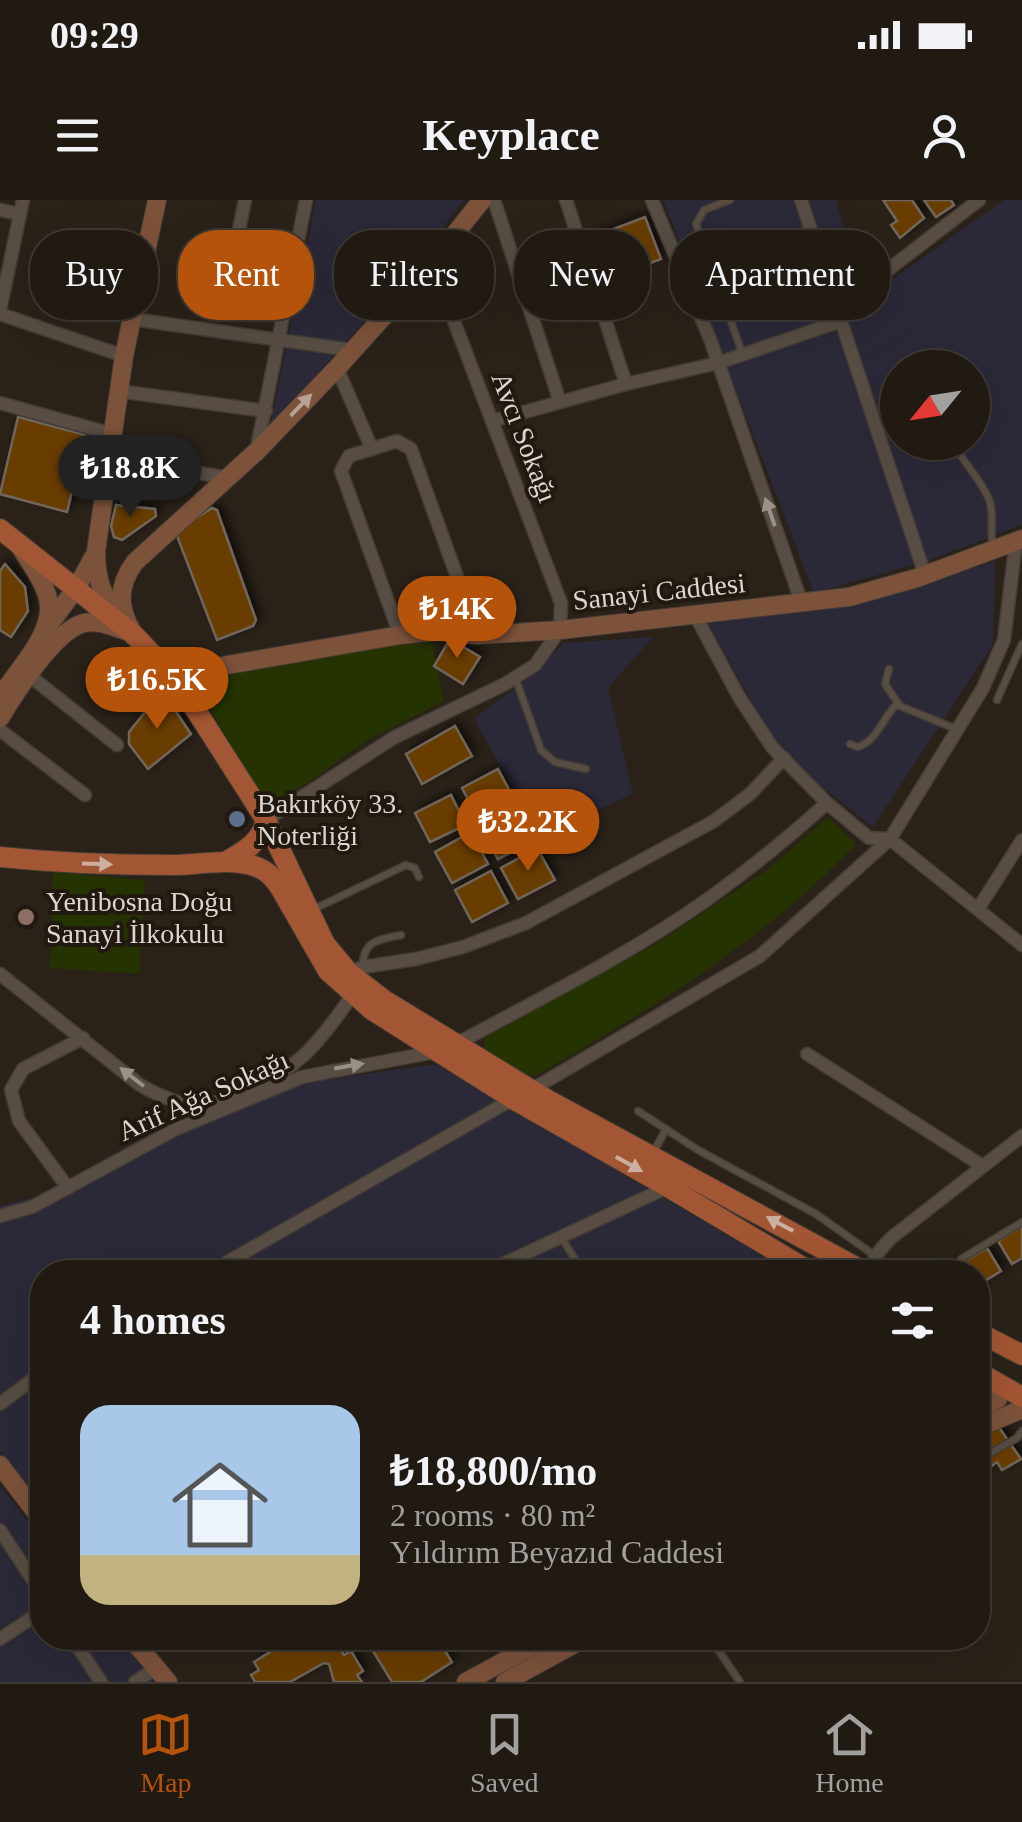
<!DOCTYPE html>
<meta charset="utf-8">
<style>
body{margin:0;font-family:"Times New Roman",serif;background:#2d2721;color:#f1f3f6;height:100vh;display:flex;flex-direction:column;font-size:38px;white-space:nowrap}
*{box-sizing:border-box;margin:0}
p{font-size:32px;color:#a2a1a0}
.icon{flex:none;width:55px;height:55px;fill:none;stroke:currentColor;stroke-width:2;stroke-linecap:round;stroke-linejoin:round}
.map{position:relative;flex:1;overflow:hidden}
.side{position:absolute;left:30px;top:1060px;width:960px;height:390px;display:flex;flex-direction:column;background:#201a13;border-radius:40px;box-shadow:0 10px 40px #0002,0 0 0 2px #3d3833}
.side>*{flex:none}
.hud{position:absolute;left:30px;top:30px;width:962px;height:90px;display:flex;gap:20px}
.needle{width:65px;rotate:240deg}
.tools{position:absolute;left:880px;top:150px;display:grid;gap:20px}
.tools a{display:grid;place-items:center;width:110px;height:110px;border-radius:50%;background:#201a13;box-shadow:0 10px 40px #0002,0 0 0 2px #3d3833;font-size:50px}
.price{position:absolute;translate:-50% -85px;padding:0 22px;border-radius:35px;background:#b45309;color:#fff;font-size:32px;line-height:65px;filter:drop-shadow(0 2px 5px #0008)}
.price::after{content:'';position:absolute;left:50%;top:60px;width:30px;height:22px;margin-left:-15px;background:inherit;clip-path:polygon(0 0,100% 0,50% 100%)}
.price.on{background:#222;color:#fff}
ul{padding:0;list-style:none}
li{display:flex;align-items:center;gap:30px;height:250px;padding:0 50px}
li+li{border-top:2px solid #3d3833}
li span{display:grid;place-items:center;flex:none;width:280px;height:200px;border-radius:30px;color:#555}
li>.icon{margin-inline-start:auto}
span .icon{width:120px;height:120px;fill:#fffc;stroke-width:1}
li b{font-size:42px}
h2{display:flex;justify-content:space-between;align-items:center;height:120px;padding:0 50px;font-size:42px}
.tag{padding:0 35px;border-radius:40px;background:#201a13;box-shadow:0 10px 40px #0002,0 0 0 2px #3d3833;font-size:35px;line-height:90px}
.tag.on{background:#b45309;color:#fff}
.status{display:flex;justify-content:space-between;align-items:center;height:70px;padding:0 50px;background:#201a13;direction:ltr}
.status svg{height:28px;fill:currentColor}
header{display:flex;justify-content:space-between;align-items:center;height:130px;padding:0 50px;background:#201a13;font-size:45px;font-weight:700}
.tab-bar{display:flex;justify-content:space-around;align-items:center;height:140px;border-top:2px solid #3d3833;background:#201a13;font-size:28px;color:#a2a1a0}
.tab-bar a{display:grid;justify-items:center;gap:5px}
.tab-bar .on{color:#b45309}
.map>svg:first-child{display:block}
</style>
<div class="status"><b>09:29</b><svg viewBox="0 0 49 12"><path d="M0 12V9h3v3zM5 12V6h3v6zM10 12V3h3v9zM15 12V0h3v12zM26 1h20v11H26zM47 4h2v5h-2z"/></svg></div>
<header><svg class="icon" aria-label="menu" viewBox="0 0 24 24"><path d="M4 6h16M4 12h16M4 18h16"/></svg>Keyplace<svg class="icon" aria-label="person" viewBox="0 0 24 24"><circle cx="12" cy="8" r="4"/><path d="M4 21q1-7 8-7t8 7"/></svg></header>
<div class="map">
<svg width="1022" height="1482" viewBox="0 0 1022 1482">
<defs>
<filter id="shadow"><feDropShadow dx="4.5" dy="-4.5" stdDeviation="5" flood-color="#0009"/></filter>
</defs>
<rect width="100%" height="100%" fill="#2a2219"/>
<g fill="#2b2838" fill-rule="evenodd">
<path d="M316,0h148l-47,62 -147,165z"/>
<path d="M663,0h173l28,99 140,-99h18v325l-95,36 -113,32zM898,168h74v74h-74z"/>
<path d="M995,362l-2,82 -120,183 -50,-39 -56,-58 -60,-109 211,-38z"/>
<path d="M653,437l-45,51 25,106 -62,28 -26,27 -71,-131 60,-44 29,-31z"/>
<path d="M436,864l353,208h-747v231l-42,-52v-245l35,-9 137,-75 144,-41z"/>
<path d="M0,1286l42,54v98h77l35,44h-154z"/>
</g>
<g fill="#243300">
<path d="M432,442l12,59 -73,37 -64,45 -39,22 -69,-113 6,-13c76,-12 151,-32 227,-37z"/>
<path d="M828,617l28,27c-91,96 -202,163 -316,229l-12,4 -12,-5 -31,-23v-12l169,-92 112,-74z"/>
<path d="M53,672l92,8 -6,94 -89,-6z"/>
</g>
<g fill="#693e00" stroke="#70665c" stroke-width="2.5" filter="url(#shadow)">
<path d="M883,0h29l12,18 -24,20 -9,-13 6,-4z"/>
<path d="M924,0h27l3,5 -18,12z"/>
<path d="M645,17l16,42 -54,21 -17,-42z"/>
<path d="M18,217l68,18 -19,77 -67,-18z"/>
<path d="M116,305l39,4 1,7 -34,24 -8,-3 -3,-11z"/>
<path d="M212,308l5,2 39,110 -3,6 -36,14 -40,-104 2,-7z"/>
<path d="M5,364l20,23 3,24 -17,26 -11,-7v-59z"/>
<path d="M450,439l30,18 -17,27 -29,-18z"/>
<path d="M162,491l29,43 -43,35 -19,-25v-12z"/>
<path d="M455,526l17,30 -50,28 -16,-30z"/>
<path d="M498,569l17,32 -36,19 -17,-32z"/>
<path d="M451,595l15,30 -36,17 -15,-29z"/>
<path d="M516,608l18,32 -36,19 -18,-32z"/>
<path d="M471,632l17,32 -36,19 -17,-31z"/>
<path d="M537,648l18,32 -37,19 -17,-31z"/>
<path d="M491,671l17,32 -36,19 -17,-32z"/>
<path d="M1022,1026v32l-10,6 -14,-23z"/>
<path d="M987,1048l14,23 -23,14v-13h-32z"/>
<path d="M998,1226l23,33 -19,11 -5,-8 -8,6 -11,-16v-13z"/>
<path d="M293,1438h48l2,3 -4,6 5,8 7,-4 12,20 -6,4 5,7h-28l-5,-18 -5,-1 -34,19h-35l-4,-7 8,-5 -5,-8z"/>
<path d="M365,1438h38l4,5 9,-5h21l15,24 -31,20h-29z"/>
</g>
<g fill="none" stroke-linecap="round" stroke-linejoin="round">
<g stroke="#433c35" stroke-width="9">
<g id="service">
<path d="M730,0l-26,10 -8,14 47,131"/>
<path d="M953,242c10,21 27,36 36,57 6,16 0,33 4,49"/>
<path d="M889,469l-4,15 15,22 56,23"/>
<path d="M515,477l26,73 14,12 31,7"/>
<path d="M997,500l25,-56"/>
<path d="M850,544l8,3c20,-7 24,-29 39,-43"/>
<path d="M312,710l94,-45 9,3 4,9"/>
<path d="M363,765c0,-25 18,-26 38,-30"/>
<path d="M638,911l60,39 118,64 58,41"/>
<path d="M652,955l14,-26"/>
<path d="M561,1037l22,35"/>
<path d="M961,1059l61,-37"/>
<path d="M978,1260l39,-22 5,-7"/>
<path d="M710,1438l30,44"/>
</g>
</g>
<g stroke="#433c35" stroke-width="15">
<g id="minor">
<path d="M494,0l66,202"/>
<path d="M652,0l58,139 92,265"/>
<path d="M801,0l40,121"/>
<path d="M0,10l20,4"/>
<path d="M229,80l16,-80"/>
<path d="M863,89l116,-89"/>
<path d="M0,110l23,-110"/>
<path d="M0,114l124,42"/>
<path d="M132,119l219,31"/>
<path d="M337,168l35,81"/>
<path d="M626,184l92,-21 123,-42 84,254"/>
<path d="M118,191l148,20"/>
<path d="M0,203l112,31"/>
<path d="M492,221l134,-37 -60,-184"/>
<path d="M257,248l49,-248"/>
<path d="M109,257l119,21"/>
<path d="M694,413l45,84 33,50 55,56 42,35 21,1 132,106"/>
<path d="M400,435l-59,-164 8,-15 48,-15 14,8 67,186"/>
<path d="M30,476l87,69"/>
<path d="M0,530l85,65"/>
<path d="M266,620l129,-83 110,-53 30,-19 25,-35 1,-27 -129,-340"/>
<path d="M978,709l44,-69"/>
<path d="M349,773l14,-6 53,-8 47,-12 63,-24 188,-102 36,-27 34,-36"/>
<path d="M0,774l140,111c16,9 33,17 51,20 16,2 32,-4 46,-10 59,-23 81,-50 116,-101"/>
<path d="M456,844c85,-46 173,-89 252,-145 42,-30 81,-62 119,-96"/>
<path d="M807,854l174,111"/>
<path d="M531,890l229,-134 130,-117 93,-151 21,-48 12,-99"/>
<path d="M68,988l-49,-67 -8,-31 12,-21 60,-31"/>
<path d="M0,1016l32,-9 144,-78 126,-52 133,-25"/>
<path d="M210,1072l303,-173"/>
<path d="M486,1072l182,-85"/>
<path d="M871,1072l4,-16 16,-18 131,-102"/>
<path d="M0,1204l42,-32"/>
<path d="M0,1330l42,64"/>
<path d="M72,1438l29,44"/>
<path d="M503,1438l10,18"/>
<path d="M0,1439l42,-28"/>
<path d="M135,1482l21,-14"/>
</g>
</g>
<g stroke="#433c35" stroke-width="20">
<g id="secondary">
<path d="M120,418c-18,-20 -24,-40 -24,-67l28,-195 33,-156"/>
<path d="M48,426l29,-39 17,-31"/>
<path d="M133,433c-15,-25 -16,-47 2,-71l122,-111 80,-83 95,-105 50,-63"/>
<path d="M176,479l34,-11 190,-33 38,-4 40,4 82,-5 289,-33 68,-19 105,-39"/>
<path d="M0,497c16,-25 51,-60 49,-91 -1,-20 -18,-41 -28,-58"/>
<path d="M0,518c15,-25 55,-88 84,-95 13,-3 27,3 39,7"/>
<path d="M978,1209l20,-10"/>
<path d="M978,1228l44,-19"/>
<path d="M0,1265l42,55"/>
<path d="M131,1438l37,44"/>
<path d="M466,1482l81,-44"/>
<path d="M505,1482l80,-44"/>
</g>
</g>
<g stroke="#433c35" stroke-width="22">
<g id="primary">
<path d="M0,329l133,105 43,45 90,141 59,124 24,29 35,27 164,100 317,172"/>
<path d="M0,657c58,6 115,8 173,8 25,0 54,-7 78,0 15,4 22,12 30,24l47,82 44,39 141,89 155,88 143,85"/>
<path d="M225,662c18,-10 36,-19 41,-42"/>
<path d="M978,1132l44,23"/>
<path d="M978,1172l44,25"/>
</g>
</g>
<use href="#service" stroke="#574d43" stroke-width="6"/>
<use href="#minor" stroke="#574d43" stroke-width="12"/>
<use href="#secondary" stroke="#7d523b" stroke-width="18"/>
<use href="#primary" stroke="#a35633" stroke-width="20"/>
</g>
<defs><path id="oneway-solid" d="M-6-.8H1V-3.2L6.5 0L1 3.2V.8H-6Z" transform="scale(2.5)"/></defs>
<use fill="#b6a194" href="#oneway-solid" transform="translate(301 205) rotate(-46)"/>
<g fill="#9a928a">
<use href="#oneway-solid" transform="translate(770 312) rotate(-109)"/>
<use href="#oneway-solid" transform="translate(349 866) rotate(-10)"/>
<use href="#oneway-solid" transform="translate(132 877) rotate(-142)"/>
</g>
<g fill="#cbb0a1">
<use href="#oneway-solid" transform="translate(97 664) rotate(2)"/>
<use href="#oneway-solid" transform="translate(629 964) rotate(29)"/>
<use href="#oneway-solid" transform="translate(780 1024) rotate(-152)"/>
</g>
<circle fill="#5c6f8a" stroke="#211810" stroke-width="4" cx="237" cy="619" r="10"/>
<circle fill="#8d6e63" stroke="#211810" stroke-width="4" cx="26" cy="717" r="10"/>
<g text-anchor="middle" stroke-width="8" stroke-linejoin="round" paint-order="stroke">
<g font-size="28" fill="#dcd6d0" stroke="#211810">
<text transform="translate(525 237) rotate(69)" y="10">Avcı Sokağı</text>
<text transform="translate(659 391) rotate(-6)" y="10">Sanayi Caddesi</text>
<text transform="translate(203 895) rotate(-24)" y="10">Arif Ağa Sokağı</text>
</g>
<g font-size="28" fill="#dcd6d0" stroke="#211810" text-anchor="start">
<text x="257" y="613">Bakırköy 33.<tspan x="257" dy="32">Noterliği</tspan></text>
<text x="46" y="711">Yenibosna Doğu<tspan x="46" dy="32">Sanayi İlkokulu</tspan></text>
</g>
</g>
</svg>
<div class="tools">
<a><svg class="needle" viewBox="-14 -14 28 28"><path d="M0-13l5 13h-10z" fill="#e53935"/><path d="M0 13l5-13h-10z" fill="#a2a1a0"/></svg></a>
</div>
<b class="price on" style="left:130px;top:320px">₺18.8K</b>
<b class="price" style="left:457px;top:461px">₺14K</b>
<b class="price" style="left:157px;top:532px">₺16.5K</b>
<b class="price" style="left:528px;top:674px">₺32.2K</b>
<div class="hud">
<a class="tag">Buy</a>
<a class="tag on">Rent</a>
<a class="tag">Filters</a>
<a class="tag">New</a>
<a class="tag">Apartment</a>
</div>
<section class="side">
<h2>4 homes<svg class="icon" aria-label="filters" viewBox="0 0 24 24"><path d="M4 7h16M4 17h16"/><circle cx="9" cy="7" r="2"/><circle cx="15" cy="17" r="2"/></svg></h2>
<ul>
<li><span style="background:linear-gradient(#a9c7e8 75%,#c2b280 0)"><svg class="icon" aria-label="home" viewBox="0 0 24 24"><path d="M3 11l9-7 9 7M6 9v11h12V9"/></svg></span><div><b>₺18,800/mo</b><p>2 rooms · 80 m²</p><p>Yıldırım Beyazıd Caddesi</p></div></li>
</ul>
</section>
</div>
<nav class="tab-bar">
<a class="on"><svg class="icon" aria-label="map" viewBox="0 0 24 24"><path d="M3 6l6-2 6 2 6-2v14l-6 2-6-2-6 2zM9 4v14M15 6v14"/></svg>Map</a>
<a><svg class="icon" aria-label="saved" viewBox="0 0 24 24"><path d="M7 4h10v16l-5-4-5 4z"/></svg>Saved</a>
<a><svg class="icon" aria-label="home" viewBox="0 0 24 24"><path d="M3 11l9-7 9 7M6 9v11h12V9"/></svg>Home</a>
</nav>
